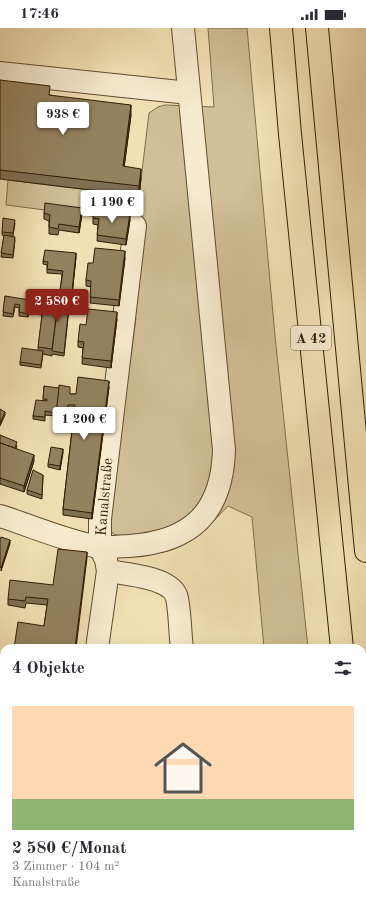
<!DOCTYPE html>
<html lang="de">
<meta charset="utf-8">
<style>
body{margin:0;font-family:"Old Standard TT",serif;background:#f2f2f3;color:#2b2b33;height:100vh;display:flex;flex-direction:column;font-size:15px;white-space:nowrap}
*{box-sizing:border-box;margin:0}
p{font-size:13px;color:#7c7c81}
.icon{flex:none;width:22px;height:22px;fill:none;stroke:currentColor;stroke-width:2;stroke-linecap:round;stroke-linejoin:round}
.map{position:relative;flex:1;overflow:hidden}
.details{position:absolute;left:0px;top:616px;width:366px;height:268px;display:flex;flex-direction:column;background:#fff;border-radius:12px 12px 0 0;box-shadow:0 4px 16px #0002}
.details>*{flex:none}
.price{position:absolute;translate:-50% -34px;padding:0 9px;border-radius:4px;background:#fff;color:#222;font-size:13px;line-height:26px;filter:drop-shadow(0 1px 2px #0008)}
.price::after{content:'';position:absolute;left:50%;top:24px;width:12px;height:9px;margin-left:-6px;background:inherit;clip-path:polygon(0 0,100% 0,50% 100%)}
.price.active{background:#8f2418;color:#fff}
ul{padding:0;list-style:none}
li{display:grid;align-content:center;gap:8px;height:212px;padding:0 12px}
li span{display:grid;place-items:center;height:124px;border-radius:0px;color:#555}
li>.icon{margin-inline-start:auto}
span .icon{width:72px;height:72px;fill:#fffc;stroke-width:1}
li b{font-size:17px}
h2{display:flex;justify-content:space-between;align-items:center;height:48px;padding:0 12px;font-size:17px}
.status{display:flex;justify-content:space-between;align-items:center;height:28px;padding:0 20px;background:#fff;direction:ltr}
.status svg{height:11px;fill:currentColor}
.map>svg:first-child{display:block}
</style>
<div class="status"><b>17:46</b><svg viewBox="0 0 49 12"><path d="M0 12V9h3v3zM5 12V6h3v6zM10 12V3h3v9zM15 12V0h3v12zM26 1h20v11H26zM47 4h2v5h-2z"/></svg></div>
<div class="map">
<svg width="366" height="884" viewBox="0 0 366 884">
<rect width="100%" height="100%" fill="#f2e0b5"/>
<filter id="stains"><feTurbulence type="fractalNoise" baseFrequency=".005" numOctaves="4"/><feColorMatrix values="0 0 0 0 .2 0 0 0 0 .09 0 0 0 0 .02 0 0 0 .5 -.17"/></filter>
<radialGradient id="worn" r=".72"><stop offset=".6" stop-color="#630" stop-opacity="0"/><stop offset="1" stop-color="#630" stop-opacity=".3"/></radialGradient>
<g fill="#d1bf97" stroke="#806e4c">
<path d="M208,0h39l28,308 33,312h-44l-12,-131 -24,-11c-19,20 -42,45 -72,47 -12,2 -25,0 -38,-1l3,-16 -8,-2 -5,-9 28,-207 -2,-2 5,-94 -133,-17 2,-25 131,16 10,-83 9,-6 7,-2 49,2z"/>
<path d="M69,880h265l1,4h-266z"/>
</g>
<g fill="none" stroke-linecap="round" stroke-linejoin="round">
<g stroke="#604e2f" stroke-width="24">
<g id="minor">
<path d="M0,45l189,20"/>
<path d="M0,488c32,10 65,25 99,31 9,1 21,-1 30,-1 62,-4 93,-33 95,-96l-41,-422"/>
<path d="M108,543c18,3 60,6 68,24 4,10 4,41 6,53"/>
<path d="M97,620l11,-77 -2,-11 -6,-13v-28l35,-293"/>
<path d="M60,884v-4"/>
</g>
</g>
<g stroke="#2f1d02" stroke-width="24">
<g id="highway">
<path d="M281,0l9,106 52,514"/>
<path d="M317,0l49,523"/>
<path d="M362,814l4,36"/>
</g>
</g>
<use href="#minor" stroke="#f7ebcf" stroke-width="22"/>
<use href="#highway" stroke="#f2e0b5" stroke-width="22"/>
</g>
<g fill="#7f7052" stroke="#2f1d02">
<path d="M0,52l50,15 81,20 -7,52 17,11 -2,18 -139,-17z"/>
<path d="M44,185l38,1 -3,19 -20,-3 -1,5 -9,-1v-13l-5,-2z"/>
<path d="M93,190l37,2 -4,25 -29,-4 1,-16 -5,-1z"/>
<path d="M15,195l-2,13 2,4 -2,18 -12,-1 3,-21 -2,-1v-3z"/>
<path d="M76,229l-4,38 -12,-2 2,-19 -15,-1v-8l-4,-1v-3z"/>
<path d="M125,230l-6,48 -29,-3 1,-16 -5,-1v-6l7,-17z"/>
<path d="M5,268l25,7 -2,14 -9,-1v-8l-4,-1 -2,10 -10,-1z"/>
<path d="M69,280l-5,48 -12,-2v2l-9,-2 -2,14 -21,-3v-3l18,-12 4,-35 -9,-1v-4z"/>
<path d="M117,291l-6,49 -29,-4 1,-16 -5,-1v-6z"/>
<path d="M44,358l26,8h6l33,-7 -17,132 -29,-4v-6l11,-97 -6,-1 -1,6 -22,-2v6l-12,-2v-3l10,-15z"/>
<path d="M0,407l17,11 -1,3 18,12 -10,31 -24,-8z"/>
<path d="M63,424l-3,18 -12,-3v-3z"/>
<path d="M43,447l-1,24 -15,-5v-4z"/>
<path d="M87,530l-43,68 3,-21 -21,-2 -1,5 -17,-3v-6l45,-14z"/>
<path d="M0,749l4,1v31h-4z"/>
<path d="M0,833l15,47v4h-15z"/>
</g>
<g fill="#685b42" stroke="#2f1d02">
<path d="M131,77v10l-8,61v-10z"/>
<path d="M141,141v9l-2,18v-10z"/>
<path d="M82,180v6l-3,19v-6z"/>
<path d="M130,186v6l-4,25v-6z"/>
<path d="M125,223v7l-6,48v-6z"/>
<path d="M76,225v4l-4,38v-4z"/>
<path d="M30,272v3l-2,14v-3z"/>
<path d="M117,284v7l-6,49v-7z"/>
<path d="M109,353v6l-17,132v-6z"/>
<path d="M5,384v3l-5,11v-3z"/>
<path d="M63,421v3l-3,18v-4z"/>
<path d="M34,427v6l-10,31v-6z"/>
<path d="M10,512v4l-9,27v-3z"/>
<path d="M87,524v6l-11,90h-1z"/>
</g>
<g fill="#94825f" stroke="#2f1d02">
<path d="M0,52l50,6 -1,9 82,10 -8,61 18,3 -2,17 -139,-16z"/>
<path d="M45,175l37,5 -3,19 -20,-3 -1,5 -9,-2 1,-12 -6,-2z"/>
<path d="M95,182l35,4 -4,25 -29,-4 2,-16 -6,-1z"/>
<path d="M3,190l12,2 -2,13 -11,-1z"/>
<path d="M4,207l11,2 -2,18 -12,-2z"/>
<path d="M95,220l30,3 -6,49 -29,-3 1,-16 -5,-1 2,-17h5z"/>
<path d="M45,222l31,3 -4,38 -12,-1 3,-19 -16,-2 1,-7 -5,-1z"/>
<path d="M5,268l25,4 -2,14 -9,-2 1,-7 -5,-1 -2,10 -10,-2z"/>
<path d="M35,272l34,5 -5,48 -12,-2 5,-41 -14,-2v3l-10,-1z"/>
<path d="M43,280l14,2 -5,39 -14,-2z"/>
<path d="M88,281l29,3 -6,49 -29,-3 2,-16 -6,-1 2,-17 6,1z"/>
<path d="M22,320l21,3 -2,14 -21,-3z"/>
<path d="M78,349l31,4 -17,132 -29,-4 12,-104h-7l-1,6 -11,-1 3,-25 11,2v7h6z"/>
<path d="M44,358l15,2 -3,25 -11,-2v6l-12,-1 3,-16 11,1v-2h-4z"/>
<path d="M0,381l5,3 -5,11z"/>
<path d="M0,407l17,7 -2,6 -15,-5z"/>
<path d="M0,415l34,12 -10,31 -24,-8z"/>
<path d="M51,419l12,2 -3,17 -12,-2z"/>
<path d="M33,442l10,5 -1,20 -15,-5z"/>
<path d="M1,509l9,3 -9,28 -1,-1v-28z"/>
<path d="M58,521l29,3 -12,96h-61l4,-26 26,4 4,-27 -22,-2 -1,4 -17,-2 2,-19 43,5z"/>
<path d="M0,626h3l-2,14h-1z"/>
<path d="M0,749l4,1v23h-4z"/>
<path d="M0,833h4v47h10v2l-14,-2z"/>
</g>
<g text-anchor="middle" stroke-width="3" stroke-linejoin="round" paint-order="stroke">
<rect fill="#f7ebcf" stroke="#6b5b40" stroke-width="1" x="291" y="298" width="40" height="24" rx="3"/>
<g font-size="14" font-weight="bold" fill="#2f1d02">
<text x="311" y="315">A 42</text>
</g>
<g font-size="15" fill="#2f1d02" stroke="#f7ebcf">
<text transform="translate(104 469) rotate(-85)" y="5">Kanalstraße</text>
</g>
</g>
<rect width="100%" height="100%" filter="url(#stains)"/>
<rect width="100%" height="100%" fill="url(#worn)"/>
</svg>
<b class="price" style="left:63px;top:108px">938 €</b>
<b class="price" style="left:112px;top:196px">1 190 €</b>
<b class="price active" style="left:57px;top:295px">2 580 €</b>
<b class="price" style="left:84px;top:413px">1 200 €</b>
<section class="details">
<h2>4 Objekte<svg class="icon" aria-label="filters" viewBox="0 0 24 24"><path d="M4 7h16M4 17h16"/><circle cx="9" cy="7" r="2"/><circle cx="15" cy="17" r="2"/></svg></h2>
<ul>
<li><span style="background:linear-gradient(#ffd9b3 75%,#8fb573 0)"><svg class="icon" aria-label="home" viewBox="0 0 24 24"><path d="M3 11l9-7 9 7M6 9v11h12V9"/></svg></span><div><b>2 580 €/Monat</b><p>3 Zimmer · 104 m²</p><p>Kanalstraße</p></div></li>
</ul>
</section>
</div>
